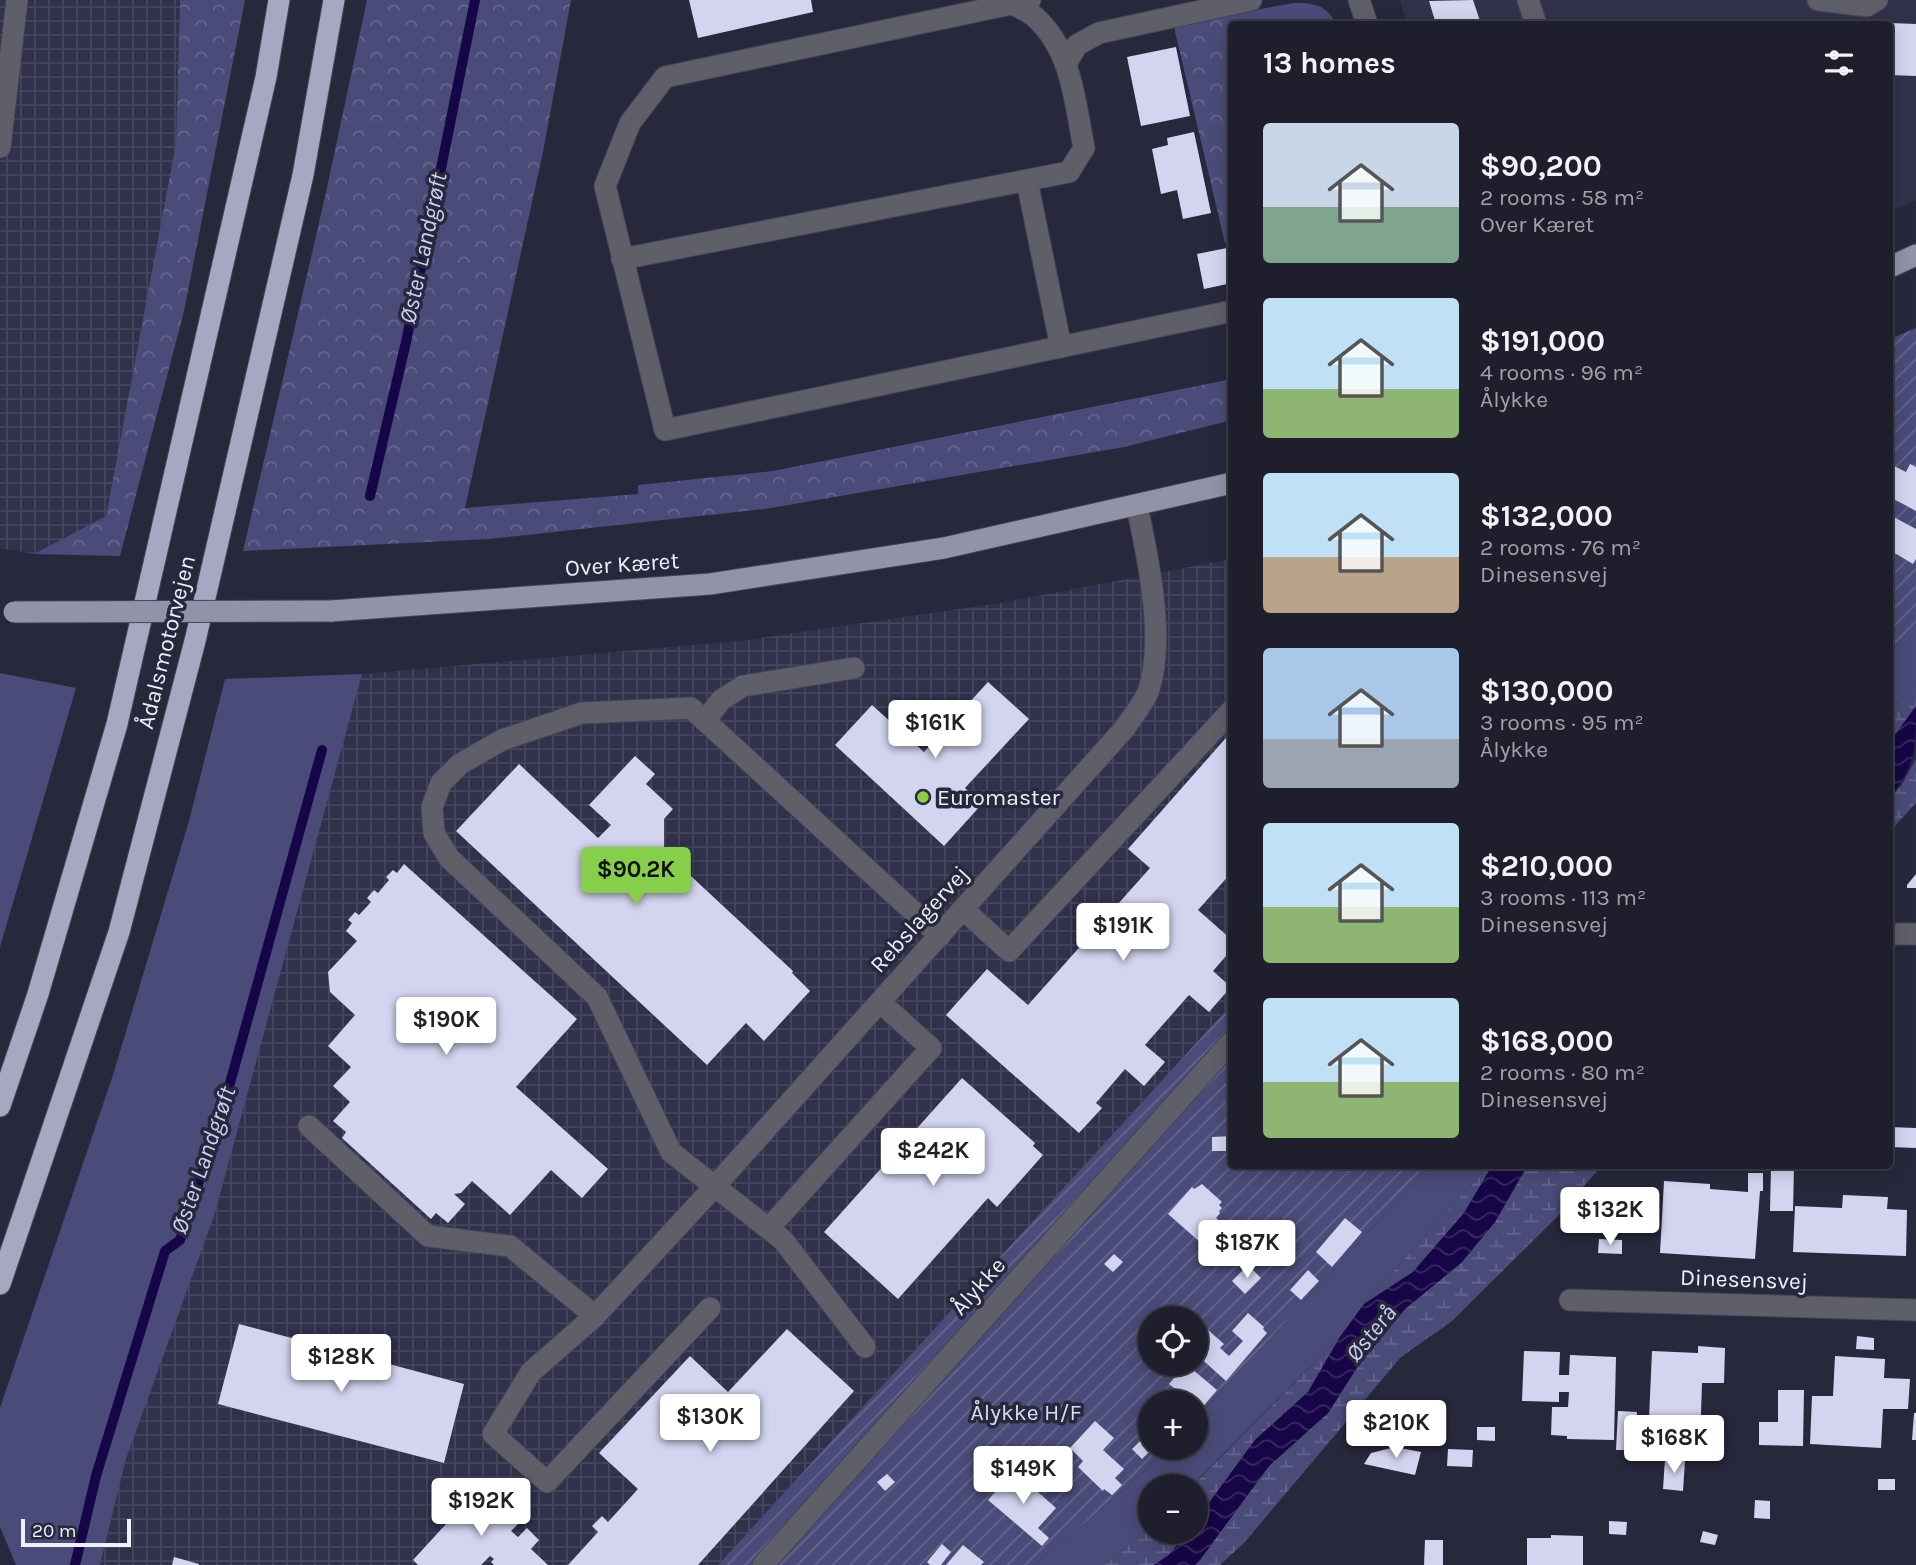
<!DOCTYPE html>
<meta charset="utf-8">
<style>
body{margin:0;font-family:Karla,sans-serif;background:#262735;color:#f1f3f6;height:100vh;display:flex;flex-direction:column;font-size:26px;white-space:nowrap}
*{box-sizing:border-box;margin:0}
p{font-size:23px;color:#a1a2aa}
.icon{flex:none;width:38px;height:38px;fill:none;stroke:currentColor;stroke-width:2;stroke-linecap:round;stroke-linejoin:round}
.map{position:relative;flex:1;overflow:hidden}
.details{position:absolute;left:1228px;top:21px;width:665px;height:1148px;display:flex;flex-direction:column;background:#1e1e2d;border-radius:7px;box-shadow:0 4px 18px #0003,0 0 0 2px #3c3c49}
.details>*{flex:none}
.tools{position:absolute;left:1138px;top:1306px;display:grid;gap:14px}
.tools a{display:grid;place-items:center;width:70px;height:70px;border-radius:50%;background:#1e1e2d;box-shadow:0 4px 18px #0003,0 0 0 2px #3c3c49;font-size:35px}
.scale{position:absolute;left:21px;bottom:18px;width:110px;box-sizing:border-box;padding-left:7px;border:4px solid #eff0fe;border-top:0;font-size:19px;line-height:24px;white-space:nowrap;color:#eff0fe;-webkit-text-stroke:5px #28283c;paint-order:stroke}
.price{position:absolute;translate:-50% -60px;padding:0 16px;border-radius:7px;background:#fff;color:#222;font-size:23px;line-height:46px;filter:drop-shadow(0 2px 4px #0008)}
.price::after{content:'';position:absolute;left:50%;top:42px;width:21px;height:16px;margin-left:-10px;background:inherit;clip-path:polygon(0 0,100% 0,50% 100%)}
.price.current{background:#87cf4b;color:#111}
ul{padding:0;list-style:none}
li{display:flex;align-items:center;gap:21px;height:175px;padding:0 35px}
li span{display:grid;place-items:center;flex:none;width:196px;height:140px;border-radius:7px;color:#555}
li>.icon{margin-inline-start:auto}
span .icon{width:84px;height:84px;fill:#fffc;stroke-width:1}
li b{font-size:30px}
h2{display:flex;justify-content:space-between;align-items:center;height:84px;padding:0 35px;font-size:30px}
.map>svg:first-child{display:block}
</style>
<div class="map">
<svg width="1916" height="1565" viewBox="0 0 1916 1565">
<defs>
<pattern id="industrial-grid" width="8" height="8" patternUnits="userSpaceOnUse" patternTransform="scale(1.75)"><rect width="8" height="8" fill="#31314c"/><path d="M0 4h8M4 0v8" fill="none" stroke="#45455e"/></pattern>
<pattern id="forest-crowns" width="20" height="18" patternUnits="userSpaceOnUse" patternTransform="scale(1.75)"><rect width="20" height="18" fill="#4b4b79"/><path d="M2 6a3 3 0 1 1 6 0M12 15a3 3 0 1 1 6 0" fill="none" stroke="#65658d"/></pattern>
<pattern id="wetland-marsh" width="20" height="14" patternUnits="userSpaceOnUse" patternTransform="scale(1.75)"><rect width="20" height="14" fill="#4b4b79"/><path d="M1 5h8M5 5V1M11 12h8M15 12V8" fill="none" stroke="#65658d"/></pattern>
<pattern id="garden-furrows" width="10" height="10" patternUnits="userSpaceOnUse" patternTransform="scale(1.75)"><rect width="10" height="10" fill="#4b4b79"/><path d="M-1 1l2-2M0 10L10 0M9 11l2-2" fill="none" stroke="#65658d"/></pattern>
<pattern id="water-waves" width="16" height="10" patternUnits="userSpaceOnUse" patternTransform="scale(1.75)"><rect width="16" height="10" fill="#160647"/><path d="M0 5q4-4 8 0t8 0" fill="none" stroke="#382b63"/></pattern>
</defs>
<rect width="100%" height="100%" fill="#28283c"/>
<path fill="#31314c" d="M1400,0h516v200l-26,12v-188h-483z"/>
<g fill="url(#industrial-grid)">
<path d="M0,0h180l-4,143 -70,373 -72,38 -34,-6z"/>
<path d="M1232,559v445l-514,561h-618l26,-106 122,-372 114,-413 378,-33 260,-38z"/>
</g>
<g fill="#4b4b79">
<path d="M1294,3c22,0 31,2 43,21h-105v5l-4,-14z"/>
<path d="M1916,623v60l-26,29v-60z"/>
<path d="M0,673l76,15 -76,259z"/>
<path d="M362,674l-148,542 -88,243 -26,106h-84l-16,-38v-119l113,-333 76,-254 36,-142z"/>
<path d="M1429,1166h59l-124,138 -24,33 -149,149h-41l-1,42 -45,37h-70l77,-64 59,-54h25v-27z"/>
</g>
<g fill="url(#forest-crowns)">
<path d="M180,0h65l-61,311 -64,245 -86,-2 72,-38 70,-373z"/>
<path d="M367,0h204l-28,152 -78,356 173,-14v-9l135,-14 459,-92v41l-108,27 -359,62 -276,30 -246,12 82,-354z"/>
<path d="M1228,15l4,14v213l-7,1 -51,-216z"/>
</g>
<g fill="url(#wetland-marsh)">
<path d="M1916,683v23l-26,36v-30z"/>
<path d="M1916,759v44l-26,28v-33l11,-12z"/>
<path d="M1488,1166h4l-28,47 -51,59 -49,32z"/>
<path d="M1527,1166h74l-38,45 -111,110 -51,36 -158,187 -23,21h-25l74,-99 59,-53 32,-50 45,-54 57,-47 33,-40z"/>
<path d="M1340,1337l-32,55 -53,48 -60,82v-36h-3z"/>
<path d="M1150,1527v4h38l-19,24 -15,10h-50z"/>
</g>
<g fill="url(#garden-furrows)" fill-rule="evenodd">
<path d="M1916,328v295l-26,29v-313z"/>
<path d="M1232,1004v162h197l-234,254v-18h-45v45h20l-59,54 -77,64h-316zM1150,1318h45v45h-45z"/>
</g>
<g fill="url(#water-waves)">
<path d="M1916,706c0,44 0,57 -26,92v-56z"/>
<path d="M1492,1166h35l-32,56 -33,40 -57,47 -45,54 -32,50 -59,53 -69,94 -5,5h-41l15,-10 19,-24h7v-9l60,-82 53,-48 32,-55 24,-33 49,-32 51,-59z"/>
</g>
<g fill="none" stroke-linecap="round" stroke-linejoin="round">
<g stroke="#160647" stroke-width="10">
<path d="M370,496l36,-154 69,-342"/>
<path d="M75,1565l21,-89 69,-225 15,-11 47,-146 95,-344"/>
</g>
</g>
<g fill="#d3d4ef">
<path d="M689,0h122l2,12 -115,26z"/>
<path d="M1473,0l8,24h-45l-7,-23z"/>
<path d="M1890,23l26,1v52l-26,-1z"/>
<path d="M1176,47l14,69 -49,10 -14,-69z"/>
<path d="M1194,132l17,81 -28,6 -6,-29 -16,4 -9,-45 16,-4 -1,-7z"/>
<path d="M1232,247v36l-28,6 -7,-35z"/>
<path d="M1890,464l16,8 4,-8 6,3v44l-26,-14 4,-8 -4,-2z"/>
<path d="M1890,515l26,14v30l-3,5 -20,-12 -3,6z"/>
<path d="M988,682l41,37 -64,69 17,16 -38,42 -109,-101 37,-40 52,47z"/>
<path d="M1232,731v141l-34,38 34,30v9l-19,22 18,16 -22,25 -20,-17 -44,50 20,17 -21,24 -19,-17 -29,34 6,5 -23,25 -133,-118 41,-46 41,36 122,-137 -22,-19z"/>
<path d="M635,756l20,18 -9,10 27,25 -9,10v32l129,120 -1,2 18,18 -46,50 -18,-18 -39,42 -251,-234 63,-67 79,74 13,-13 -22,-20z"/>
<path d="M404,864l173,155 -61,68 92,82 -26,29 -31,-28 -41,45 -38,-34 -11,12 -7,1 11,10 -17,19 -12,-10 -5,6 -89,-81 4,-6 -13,-11 17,-19 -17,-16 18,-19 -23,-21 27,-31 -25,-23 -2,-20 29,-31 -11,-10 6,-8 -4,-3 7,-8 4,3 12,-13 -4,-4 7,-8 4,3 11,-13 -3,-3 7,-7 4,3z"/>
<path d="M1916,874v14h-9v-3z"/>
<path d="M962,1078l73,65 -2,3 10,9 -46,52 -9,-9 -90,101 -74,-67z"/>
<path d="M1890,1127l26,1v20l-26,-1z"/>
<path d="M1232,1136v15h-20v-14z"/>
<path d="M1771,1166h23l-1,45h-23z"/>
<path d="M1748,1173h15v18h-3l-5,68 -95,-6 4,-72 46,3v5l38,3z"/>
<path d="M1202,1184l20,18 -3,3 3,3 -3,3 1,2 -4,5 12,10 -19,22 -41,-36 24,-27 2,2z"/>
<path d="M1843,1195l45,2 -1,12 20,1 -1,46 -113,-4 2,-46 47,2z"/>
<path d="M1345,1218l17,14 -30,35 -16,-15z"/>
<path d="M1599,1239l23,1v14l-24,-1z"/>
<path d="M1114,1254l9,8 -10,10 -9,-8z"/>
<path d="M1248,1265l13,13 -16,16 -13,-13z"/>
<path d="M1308,1270l11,11 -18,19 -11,-10z"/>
<path d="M1248,1313l16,14 -1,2 4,4 -41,48 -30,-27 3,-4 -4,-3v-21l4,-4 25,22 -4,4 9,8 14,-15 -11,-10z"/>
<path d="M239,1324l225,60 -20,79 -226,-59z"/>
<path d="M787,1329l67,62 -156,174h-130l30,-33 -6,-6 10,-10 6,6 30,-33 -39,-36 91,-97 38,36z"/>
<path d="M1857,1336l17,2v12l-18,-1z"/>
<path d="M1698,1346l27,2 -1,35h-22l-2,60 -12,-1v10l-22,-1 1,-9 -19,-1 4,-90 46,2z"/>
<path d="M1524,1351l36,1 -1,23h10l1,-20 46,2 -2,83 -47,-1v-3l-16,-1 1,-28h16l1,-15h-10v10l-37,-1z"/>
<path d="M1835,1356l50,3 -1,19 26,1 -2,30h-25l-2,39 -71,-4 2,-48h21z"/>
<path d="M1186,1364l31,26 -22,26v-14h-22l7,-9 -11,-9z"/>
<path d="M1778,1390h26l-1,56 -44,-1v-23h19z"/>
<path d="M1618,1411l19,1 -1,38h-20z"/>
<path d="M1914,1413h2v27h-4z"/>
<path d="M1095,1421l19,17 -11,12 21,19 -9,9 7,7 -10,10 -8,-6 -1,2 -25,-24 5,-6 -13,-13z"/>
<path d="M1477,1427h18v14l-18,-1z"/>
<path d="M1144,1437l6,7v3h4l-12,12 -10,-10z"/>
<path d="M1395,1447l26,5 -6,23 -51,-11 7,-11z"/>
<path d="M1448,1449l25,1 -1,17 -25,-1z"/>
<path d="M1665,1459l20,1 -2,31 -20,-2z"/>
<path d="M1057,1465l11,10 -8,8 -11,-10z"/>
<path d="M1014,1471l42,37 -18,20 11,10 -7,8 -54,-46z"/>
<path d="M887,1474l8,8 -10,9 -8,-9z"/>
<rect x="1878" y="1479" width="17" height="11"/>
<path d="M480,1487l39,36 -8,8 7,6 9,-9 12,12 -8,9 17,16h-54l-3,-3 3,-3 -4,-3 -9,9h-63l-5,-5z"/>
<path d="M1755,1500l15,1v18l-16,-1z"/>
<path d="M1609,1521l18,1 -1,13 -17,-1z"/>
<path d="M1703,1531l15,4 -3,10 -15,-3z"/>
<path d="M1551,1535l32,1v29h-56v-27h24z"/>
<path d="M1425,1540h18v25h-19z"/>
<path d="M942,1544l9,8 -10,13h-11l-3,-3z"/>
<path d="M963,1545l21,17 -3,3h-35z"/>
<path d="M174,1557l25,7v1h-27z"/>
</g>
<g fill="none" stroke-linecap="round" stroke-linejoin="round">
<g stroke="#444457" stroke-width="23">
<g id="minor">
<path d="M1030,0l-365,77 -35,46 -25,63 60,244 567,-119"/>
<path d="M1359,0l8,24"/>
<path d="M1528,0l8,24"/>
<path d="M1818,0l49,6 10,-6"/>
<path d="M1067,62l10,-17 22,-12 152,-33"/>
<path d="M0,147l17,-147"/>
<path d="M1027,181l34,166"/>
<path d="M622,259l447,-87 15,-24c-9,-45 -12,-97 -48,-130 -6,-6 -16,-10 -23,-14"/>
<path d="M705,721l16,-21 22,-14 111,-18"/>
<path d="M963,909l46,42 223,-241"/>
<path d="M1894,934h22"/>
<path d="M309,1126l119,110 82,10 85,70"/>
<path d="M769,1228l162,-180 -51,-46"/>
<path d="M1570,1300l346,10"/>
<path d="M710,1308l-163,174 -54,-48 38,-62 64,-56 120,-130 410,-458c7,-11 18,-24 23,-36 18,-51 0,-134 -11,-186"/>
<path d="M865,1347l-82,-107 -112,-88 -74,-155 -148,-139 -15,-25 -2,-26 9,-24 19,-19 42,-24 80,-27 109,-5 249,228"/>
<path d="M763,1565l469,-524"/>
</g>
</g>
<g stroke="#444457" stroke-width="23">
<g id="major">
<path d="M1890,267l26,-12"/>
<path d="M331,611l379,-27 234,-36 288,-65"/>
</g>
</g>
<g stroke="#444457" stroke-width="23">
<g id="highway">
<path d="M0,1106l38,-112 79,-270 149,-647 13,-77"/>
<path d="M0,1284l119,-352 76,-291 108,-466 31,-175"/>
</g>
</g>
<use href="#minor" stroke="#5e5f69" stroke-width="21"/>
<use href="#major" stroke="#9293a8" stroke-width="21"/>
<use href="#highway" stroke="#a6a7c1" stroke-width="21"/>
<g stroke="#444457" stroke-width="23" stroke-linecap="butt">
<path id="major-bridge" d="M14,612l317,-1"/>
</g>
<use href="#major-bridge" stroke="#9293a8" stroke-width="21"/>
</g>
<circle fill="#87cf4b" stroke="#28283c" stroke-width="2.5" cx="923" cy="797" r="7"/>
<g text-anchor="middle" stroke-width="7" stroke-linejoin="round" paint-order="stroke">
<g font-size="23" fill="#eff0fe" stroke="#28283c">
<text transform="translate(622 564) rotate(-4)" y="8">Over Kæret</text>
<text transform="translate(166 642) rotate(-76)" y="8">Ådalsmotorvejen</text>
<text transform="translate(919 919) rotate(-48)" y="8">Rebslagervej</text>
<text transform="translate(1744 1279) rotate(2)" y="8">Dinesensvej</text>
<text transform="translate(978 1286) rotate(-48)" y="8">Ålykke</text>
</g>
<g font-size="23" fill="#eff0fe" stroke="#28283c" text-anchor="start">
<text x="937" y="805">Euromaster</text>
</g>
<g font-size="23" fill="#dcddf2" stroke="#28283c">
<text x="1026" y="1420">Ålykke H/F</text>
</g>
<g font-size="24" font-style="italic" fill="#cdcff7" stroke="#28283c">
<text transform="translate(423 248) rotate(-78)" y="8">Øster Landgrøft</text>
<text transform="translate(203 1160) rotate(-71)" y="8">Øster Landgrøft</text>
<text transform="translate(1371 1333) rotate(-51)" y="8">Østerå</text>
</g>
</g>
</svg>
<div class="tools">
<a><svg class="icon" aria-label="locate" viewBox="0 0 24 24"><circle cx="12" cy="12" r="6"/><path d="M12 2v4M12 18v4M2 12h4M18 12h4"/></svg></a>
<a>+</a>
<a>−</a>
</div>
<div class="scale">20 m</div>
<b class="price" style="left:935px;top:760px">$161K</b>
<b class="price current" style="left:636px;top:907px">$90.2K</b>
<b class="price" style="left:1123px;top:963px">$191K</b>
<b class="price" style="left:446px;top:1057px">$190K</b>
<b class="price" style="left:933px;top:1188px">$242K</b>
<b class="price" style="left:1610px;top:1247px">$132K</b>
<b class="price" style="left:1247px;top:1280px">$187K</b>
<b class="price" style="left:341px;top:1394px">$128K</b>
<b class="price" style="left:710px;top:1454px">$130K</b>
<b class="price" style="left:1396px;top:1460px">$210K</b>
<b class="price" style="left:1674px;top:1475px">$168K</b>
<b class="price" style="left:1023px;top:1506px">$149K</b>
<b class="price" style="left:481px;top:1538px">$192K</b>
<section class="details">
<h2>13 homes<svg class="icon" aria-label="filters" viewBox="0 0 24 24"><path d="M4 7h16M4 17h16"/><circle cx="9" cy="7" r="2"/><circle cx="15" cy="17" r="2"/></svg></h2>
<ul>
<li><span style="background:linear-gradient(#c9d6e8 60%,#7fa58c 0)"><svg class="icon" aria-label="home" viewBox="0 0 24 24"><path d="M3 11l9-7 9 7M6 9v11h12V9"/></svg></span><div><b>$90,200</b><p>2 rooms · 58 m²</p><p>Over Kæret</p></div></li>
<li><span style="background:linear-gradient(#bfe0f5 65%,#8fb573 0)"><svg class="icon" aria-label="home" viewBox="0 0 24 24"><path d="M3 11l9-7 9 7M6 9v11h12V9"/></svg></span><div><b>$191,000</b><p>4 rooms · 96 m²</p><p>Ålykke</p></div></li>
<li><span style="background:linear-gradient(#bfe0f5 60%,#b9a48a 0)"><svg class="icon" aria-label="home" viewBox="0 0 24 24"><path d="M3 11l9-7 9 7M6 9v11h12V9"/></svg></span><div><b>$132,000</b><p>2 rooms · 76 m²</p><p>Dinesensvej</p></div></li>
<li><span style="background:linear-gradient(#a9c7e8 65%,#9aa5b1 0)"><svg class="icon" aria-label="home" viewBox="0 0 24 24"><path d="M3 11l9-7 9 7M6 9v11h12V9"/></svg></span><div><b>$130,000</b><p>3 rooms · 95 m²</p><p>Ålykke</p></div></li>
<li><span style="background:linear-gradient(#bfe0f5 60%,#8fb573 0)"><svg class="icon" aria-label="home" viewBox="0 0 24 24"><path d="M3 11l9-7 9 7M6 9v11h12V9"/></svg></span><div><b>$210,000</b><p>3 rooms · 113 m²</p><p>Dinesensvej</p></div></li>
<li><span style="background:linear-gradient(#bfe0f5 60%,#8fb573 0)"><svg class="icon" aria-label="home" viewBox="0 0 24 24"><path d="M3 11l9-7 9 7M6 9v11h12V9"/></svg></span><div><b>$168,000</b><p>2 rooms · 80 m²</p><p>Dinesensvej</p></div></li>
</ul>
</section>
</div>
